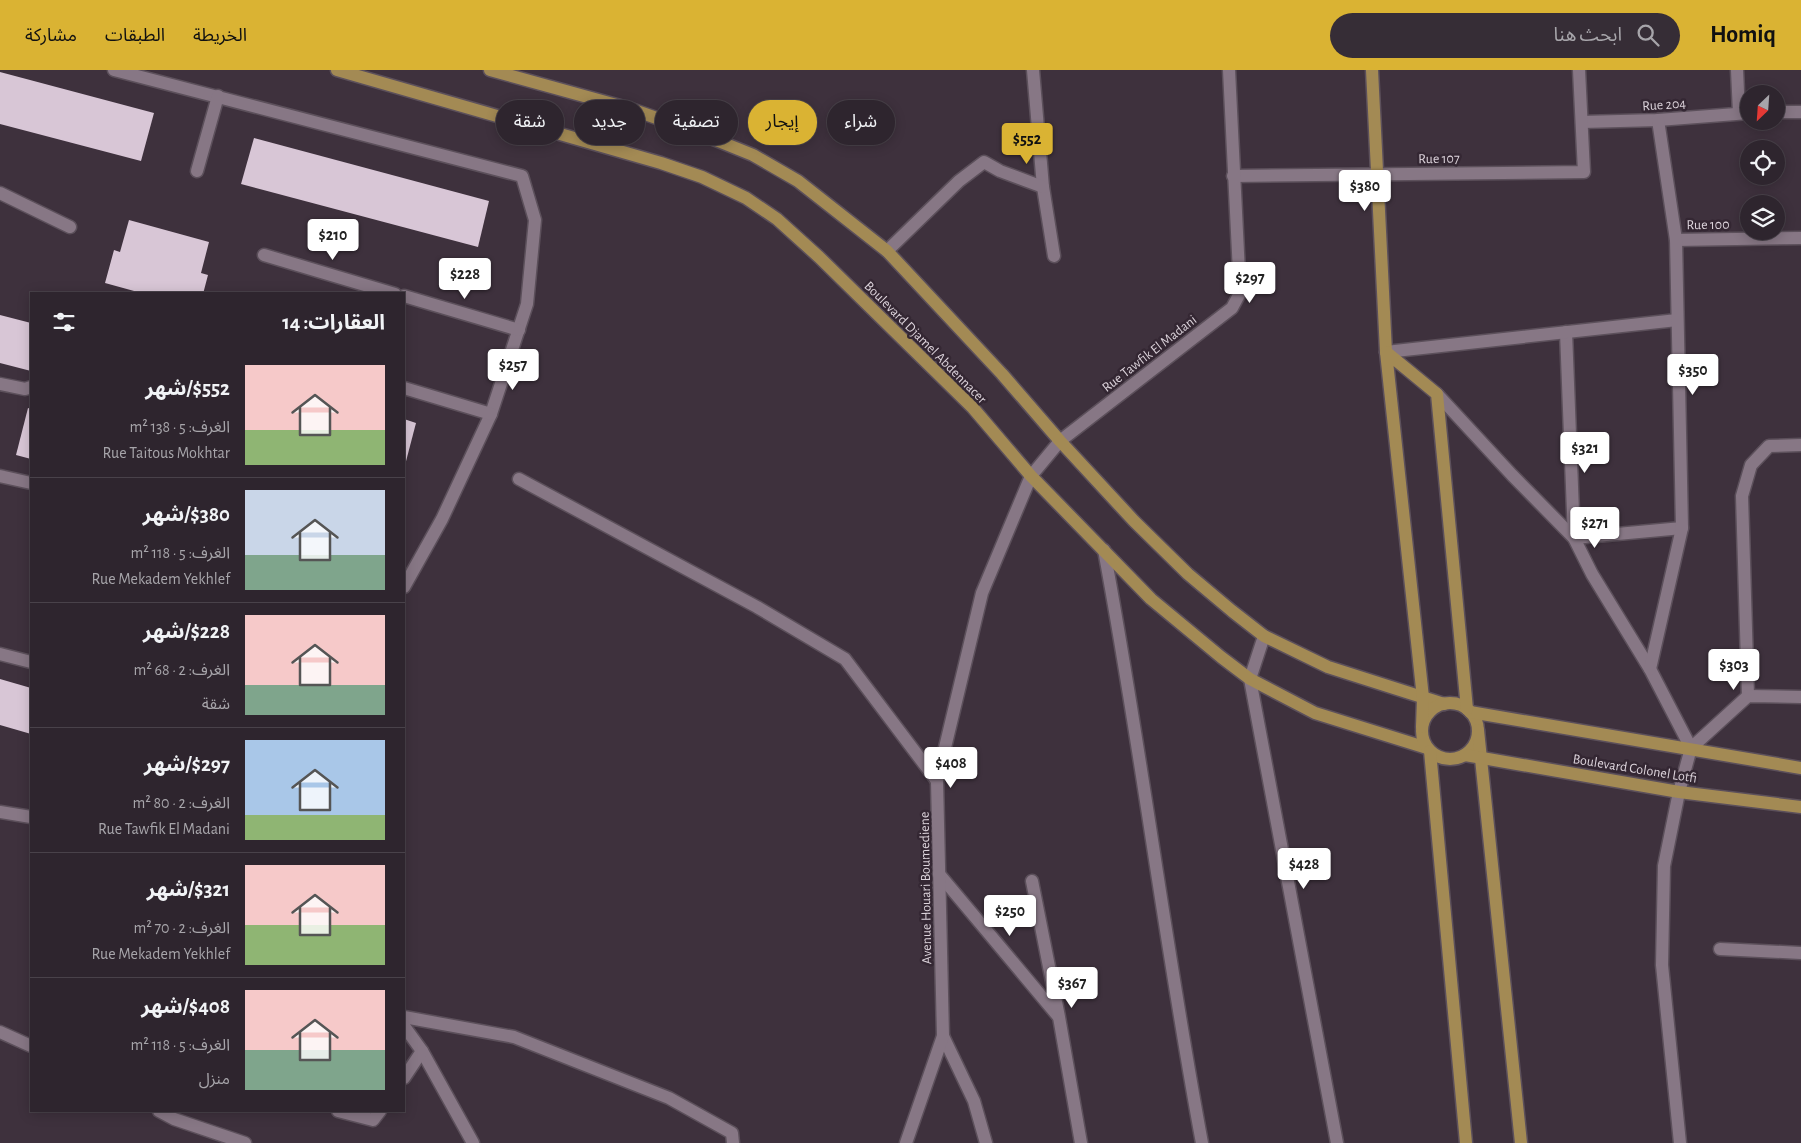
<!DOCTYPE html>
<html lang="ar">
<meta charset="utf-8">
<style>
body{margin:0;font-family:"Alegreya Sans","Noto Sans Arabic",sans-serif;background:#362d36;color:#f1f3f6;direction:rtl;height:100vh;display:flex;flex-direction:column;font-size:19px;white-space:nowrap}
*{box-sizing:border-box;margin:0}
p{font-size:16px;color:#a7a5aa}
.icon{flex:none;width:28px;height:28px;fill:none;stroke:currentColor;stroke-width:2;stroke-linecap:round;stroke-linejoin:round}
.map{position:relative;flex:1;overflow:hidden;direction:ltr}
.panel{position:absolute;left:30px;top:222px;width:375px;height:820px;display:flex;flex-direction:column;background:#2e252e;border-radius:0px;box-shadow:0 2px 12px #0003,0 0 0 1px #49424a;direction:rtl}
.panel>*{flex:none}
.guide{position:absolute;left:420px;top:30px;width:475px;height:45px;direction:rtl;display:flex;gap:10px}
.needle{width:32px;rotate:205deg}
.buttons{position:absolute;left:1740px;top:15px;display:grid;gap:10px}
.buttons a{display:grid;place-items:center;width:45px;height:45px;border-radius:50%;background:#2e252e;box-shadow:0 2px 12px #0003,0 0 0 1px #49424a;font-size:25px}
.price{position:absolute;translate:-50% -42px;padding:0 11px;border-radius:5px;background:#fff;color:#222;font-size:16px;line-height:32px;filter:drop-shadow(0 1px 2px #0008)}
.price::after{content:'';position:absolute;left:50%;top:30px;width:15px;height:11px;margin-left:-8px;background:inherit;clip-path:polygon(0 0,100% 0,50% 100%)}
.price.on{background:#dab333;color:#111}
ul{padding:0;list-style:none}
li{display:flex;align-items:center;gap:15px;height:125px;padding:0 20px}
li+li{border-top:1px solid #49424a}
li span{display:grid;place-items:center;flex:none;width:140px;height:100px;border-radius:0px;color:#555}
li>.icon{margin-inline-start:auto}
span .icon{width:60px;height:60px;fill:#fffc;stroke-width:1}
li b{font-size:21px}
h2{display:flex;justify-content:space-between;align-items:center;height:60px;padding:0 20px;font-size:21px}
.tag{padding:0 18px;border-radius:22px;background:#2e252e;box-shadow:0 2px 12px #0003,0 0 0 1px #49424a;font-size:18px;line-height:45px}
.tag.on{background:#dab333;color:#111}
header{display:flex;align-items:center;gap:30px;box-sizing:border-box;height:70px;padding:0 25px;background:#dab333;color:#111}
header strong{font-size:24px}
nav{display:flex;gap:28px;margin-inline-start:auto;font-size:18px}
.search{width:350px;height:45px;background:#362d36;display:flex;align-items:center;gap:12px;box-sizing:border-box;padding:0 18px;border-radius:28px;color:#a7a5aa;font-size:19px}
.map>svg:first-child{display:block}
</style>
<header>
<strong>Homiq</strong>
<div class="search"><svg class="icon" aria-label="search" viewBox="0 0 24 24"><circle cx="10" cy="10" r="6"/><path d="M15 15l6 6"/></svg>ابحث هنا</div>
<nav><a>الخريطة</a><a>الطبقات</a><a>مشاركة</a></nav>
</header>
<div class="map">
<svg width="1801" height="1073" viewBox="0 0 1801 1073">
<rect width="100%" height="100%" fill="#3e313d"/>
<g fill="#d8c6d6">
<path d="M0,2l154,41 -13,48 -141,-37z"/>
<path d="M254,68l235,63 -11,46 -237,-63z"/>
<path d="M129,150l80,22 -8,31 7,2 -5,19h-58l-40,-11 9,-33 6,2z"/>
<path d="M0,245l31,8v48l-31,-8z"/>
<path d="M28,338l3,1v50l-15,-4z"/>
<path d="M404,349l12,4 -12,46z"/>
<path d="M0,609l31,9v46l-31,-9z"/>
</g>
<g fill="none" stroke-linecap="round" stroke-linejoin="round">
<g stroke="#5c505b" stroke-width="15">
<g id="minor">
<path d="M114,0l408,106 13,44 -8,84 -36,110 -49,105 -38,68"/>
<path d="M1033,0l10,117 11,69"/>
<path d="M1737,0l2,43"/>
<path d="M1776,42h25"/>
<path d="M1582,52l76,-2 91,-7"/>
<path d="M197,101l21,-75"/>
<path d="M1233,106l351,-4 -5,-102"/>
<path d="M0,123l70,34"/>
<path d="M1676,170l125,-2"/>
<path d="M887,181l72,-70 25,-19 16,9 43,16"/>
<path d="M264,185l131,39"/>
<path d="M404,226l115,34"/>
<path d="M1566,262l8,206 108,-10"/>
<path d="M1386,282l291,-32"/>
<path d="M0,314l25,5 6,-2"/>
<path d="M404,318l87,26"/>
<path d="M1437,324l75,81 62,63 18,36 58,95 41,79"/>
<path d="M0,406l31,7"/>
<path d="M519,409l238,128 88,52 92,122"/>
<path d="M1104,480c37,197 61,396 98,593"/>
<path d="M1264,566l-14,43 87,464"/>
<path d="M0,584l31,8"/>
<path d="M1650,599l32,-141 -6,-288 -18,-120"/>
<path d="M1748,626l-6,-200 9,-31 18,-19 32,-1"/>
<path d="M0,742l31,5"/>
<path d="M939,804l119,142"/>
<path d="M1032,811l27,136 22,126"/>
<path d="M1720,879l81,4"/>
<path d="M404,947l110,20 155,61 63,35 1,10"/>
<path d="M404,956l18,25 51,92"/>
<path d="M0,962l31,14"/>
<path d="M943,966l31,65 12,42"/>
<path d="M404,1008l18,-27"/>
<path d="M159,1041l15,8 71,24"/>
<path d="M338,1041l35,9 7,-9"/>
<path d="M906,1073l37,-107 -6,-255 45,-188 49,-117 29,-35 172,-133 8,-15 -11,-223"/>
<path d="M1680,1073l-18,-178 2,-99 15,-74 12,-44 57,-52 53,1"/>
</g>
</g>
<g stroke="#5c505b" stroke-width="15">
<g id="major">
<path d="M337,0l324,93 41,14 44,21 31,21 42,38 154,151 58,68 120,123 70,58 29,22 65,34 112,35"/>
<path d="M490,0l141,39 65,23 57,23 45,26 89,70 115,123 58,67 74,80 54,53 44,37 32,25 64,31 116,37"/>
<path d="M1372,0l14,282"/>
<circle cx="1450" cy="661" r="28"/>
<path d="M1470,642l331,56"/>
<path d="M1422,657l1,-29 -37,-346 51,42 30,315"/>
<path d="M1478,660l43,413"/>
<path d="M1430,681l36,392"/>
<path d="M1465,685l214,37 122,15"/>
</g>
</g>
<use href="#minor" stroke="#877785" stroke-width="12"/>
<use href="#major" stroke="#a38a54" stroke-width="12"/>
</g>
<g text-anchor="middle" stroke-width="5" stroke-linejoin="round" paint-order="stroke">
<g font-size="14" fill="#dcd3db" stroke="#342733">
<text transform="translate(1664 34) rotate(-4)" y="5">Rue 204</text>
<text transform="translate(1439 88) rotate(-1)" y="5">Rue 107</text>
<text transform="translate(1708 154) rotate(-1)" y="5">Rue 100</text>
<text transform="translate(926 272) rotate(45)" y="5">Boulevard Djamel Abdennacer</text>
<text transform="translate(1149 283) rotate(-38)" y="5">Rue Tawfik El Madani</text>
<text transform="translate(1635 698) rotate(9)" y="5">Boulevard Colonel Lotfi</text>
<text transform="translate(925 818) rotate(-91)" y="5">Avenue Houari Boumediene</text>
</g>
</g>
</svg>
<div class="buttons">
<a><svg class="needle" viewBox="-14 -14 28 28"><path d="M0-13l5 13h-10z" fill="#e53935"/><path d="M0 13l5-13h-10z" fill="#a7a5aa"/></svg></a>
<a><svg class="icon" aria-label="locate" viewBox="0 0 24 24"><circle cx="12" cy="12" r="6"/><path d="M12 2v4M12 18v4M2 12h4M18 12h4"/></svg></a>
<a><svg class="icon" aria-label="layers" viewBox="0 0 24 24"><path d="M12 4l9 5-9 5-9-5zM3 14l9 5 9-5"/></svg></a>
</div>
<b class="price on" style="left:1027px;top:95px">$552</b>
<b class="price" style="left:1365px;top:142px">$380</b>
<b class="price" style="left:333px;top:191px">$210</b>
<b class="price" style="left:465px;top:230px">$228</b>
<b class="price" style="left:1250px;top:234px">$297</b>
<b class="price" style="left:513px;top:321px">$257</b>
<b class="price" style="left:1693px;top:326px">$350</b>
<b class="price" style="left:1585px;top:404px">$321</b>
<b class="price" style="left:1595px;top:479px">$271</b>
<b class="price" style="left:1734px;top:621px">$303</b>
<b class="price" style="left:951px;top:719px">$408</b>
<b class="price" style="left:1304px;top:820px">$428</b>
<b class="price" style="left:1010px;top:867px">$250</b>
<b class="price" style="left:1072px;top:939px">$367</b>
<div class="guide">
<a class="tag">شراء</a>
<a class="tag on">إيجار</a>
<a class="tag">تصفية</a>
<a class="tag">جديد</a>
<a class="tag">شقة</a>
</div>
<section class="panel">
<h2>العقارات: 14<svg class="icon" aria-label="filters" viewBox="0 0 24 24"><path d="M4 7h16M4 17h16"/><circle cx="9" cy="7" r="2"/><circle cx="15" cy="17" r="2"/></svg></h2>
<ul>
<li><span style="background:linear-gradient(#f6c9c9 65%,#8fb573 0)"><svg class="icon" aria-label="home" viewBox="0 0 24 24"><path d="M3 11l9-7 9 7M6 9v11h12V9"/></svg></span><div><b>$552/شهر</b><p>الغرف: 5 · 138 m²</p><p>Rue Taitous Mokhtar</p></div></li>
<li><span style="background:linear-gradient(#c9d6e8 65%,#7fa58c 0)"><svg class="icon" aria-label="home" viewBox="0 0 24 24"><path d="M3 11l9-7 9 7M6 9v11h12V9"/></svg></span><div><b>$380/شهر</b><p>الغرف: 5 · 118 m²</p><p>Rue Mekadem Yekhlef</p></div></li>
<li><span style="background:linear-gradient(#f6c9c9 70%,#7fa58c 0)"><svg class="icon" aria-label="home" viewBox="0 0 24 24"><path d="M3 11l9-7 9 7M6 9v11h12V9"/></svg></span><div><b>$228/شهر</b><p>الغرف: 2 · 68 m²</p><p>شقة</p></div></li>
<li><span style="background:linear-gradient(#a9c7e8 75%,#8fb573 0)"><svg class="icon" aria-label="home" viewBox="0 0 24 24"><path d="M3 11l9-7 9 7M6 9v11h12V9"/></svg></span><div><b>$297/شهر</b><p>الغرف: 2 · 80 m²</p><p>Rue Tawfik El Madani</p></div></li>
<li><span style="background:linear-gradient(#f6c9c9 60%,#8fb573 0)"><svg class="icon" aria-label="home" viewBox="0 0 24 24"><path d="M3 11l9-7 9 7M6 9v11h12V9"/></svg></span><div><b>$321/شهر</b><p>الغرف: 2 · 70 m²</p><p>Rue Mekadem Yekhlef</p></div></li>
<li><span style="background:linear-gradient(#f6c9c9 60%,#7fa58c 0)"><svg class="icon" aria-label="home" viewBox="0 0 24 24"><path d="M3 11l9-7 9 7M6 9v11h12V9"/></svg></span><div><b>$408/شهر</b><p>الغرف: 5 · 118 m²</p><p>منزل</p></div></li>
</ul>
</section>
</div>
